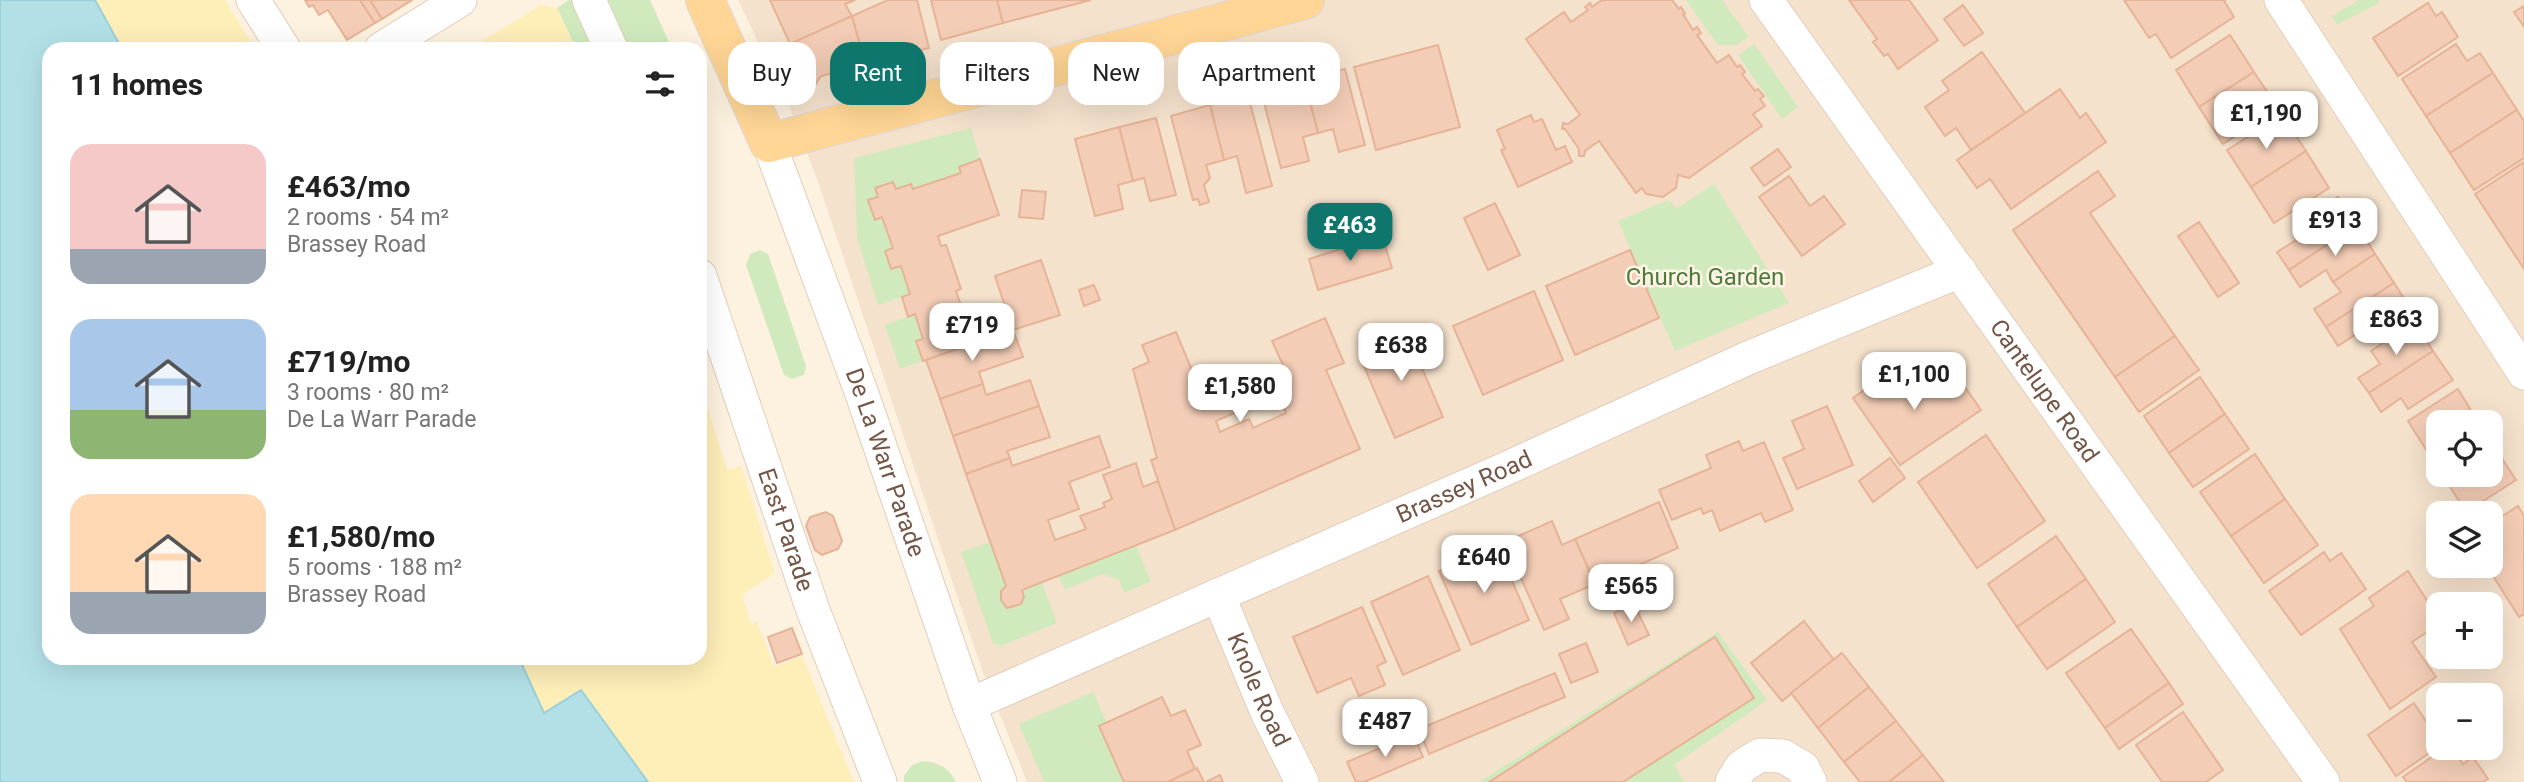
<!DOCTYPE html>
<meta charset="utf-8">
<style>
body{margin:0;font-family:Roboto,sans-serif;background:#f6f6f6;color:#222;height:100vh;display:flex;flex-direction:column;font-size:26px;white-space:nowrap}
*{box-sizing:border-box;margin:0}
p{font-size:23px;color:#767676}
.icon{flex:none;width:38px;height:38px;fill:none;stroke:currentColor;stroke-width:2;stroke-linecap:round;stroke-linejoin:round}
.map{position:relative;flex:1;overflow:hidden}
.sheet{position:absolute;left:42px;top:42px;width:665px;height:623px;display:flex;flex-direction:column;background:#fff;border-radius:21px;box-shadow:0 7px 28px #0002}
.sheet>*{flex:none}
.banner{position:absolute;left:728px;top:42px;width:665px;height:63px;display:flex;gap:14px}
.tools{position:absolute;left:2426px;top:410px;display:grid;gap:14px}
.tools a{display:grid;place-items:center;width:77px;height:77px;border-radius:14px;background:#fff;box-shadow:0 7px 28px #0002;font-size:35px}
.price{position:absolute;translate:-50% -60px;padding:0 16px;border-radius:14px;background:#fff;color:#222;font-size:23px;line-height:46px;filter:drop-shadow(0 2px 4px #0008)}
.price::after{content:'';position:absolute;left:50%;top:42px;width:21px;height:16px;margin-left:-10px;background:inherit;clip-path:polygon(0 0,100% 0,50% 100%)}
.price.active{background:#0f766e;color:#fff}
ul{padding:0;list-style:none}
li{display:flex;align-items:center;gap:21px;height:175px;padding:0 28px}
li span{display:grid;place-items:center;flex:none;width:196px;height:140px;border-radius:21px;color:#555}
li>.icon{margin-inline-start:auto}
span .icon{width:84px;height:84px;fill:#fffc;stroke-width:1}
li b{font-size:30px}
h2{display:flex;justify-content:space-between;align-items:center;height:84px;padding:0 28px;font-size:30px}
.chip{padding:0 24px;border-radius:21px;background:#fff;box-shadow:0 7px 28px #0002;font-size:24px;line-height:63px}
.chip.active{background:#0f766e;color:#fff}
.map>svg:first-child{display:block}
</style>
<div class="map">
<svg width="2524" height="782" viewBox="0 0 2524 782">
<rect width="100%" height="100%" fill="#fdf1df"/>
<path fill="#f5e2cd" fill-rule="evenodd" d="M738,0h1786v782h-1497l-46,-115 -164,-488 -26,-68zM2438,422h52v52h-52zM2438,513h52v52h-52zM2438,604h52v52h-52zM2438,695h52v52h-52z"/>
<g fill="#d0eabe">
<path d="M569,0h8l22,49h-23l-19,-41z"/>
<path d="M606,0h44l22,49h-47z"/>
<path d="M1686,0h36l27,37 -13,8h-18z"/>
<path d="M2359,0h19l1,3 -42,22 -5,-9z"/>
<path d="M1754,44l44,63 -16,12 -44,-64z"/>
<path d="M971,128l9,31 -21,7 2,7 -48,16 -3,-5 -14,5 -3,-7 -18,6 3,9 -9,3 6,20 7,-3 11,31 -8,3 6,18 10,-3 9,28 -32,11 -21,-67 -3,-80z"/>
<path d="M1714,184l75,119 -114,48 -57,-130 50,-21 9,8z"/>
<path d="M760,250l8,4 38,112 -2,9 -12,4 -8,-4 -38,-110 4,-11z"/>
<path d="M915,314l8,25 -7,2 7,20 -23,8 -15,-44z"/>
<path d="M990,542l16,44 -5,5v9l5,8 15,-4 3,-7 -2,-7 20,-7 15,40 -56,23 -8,-2 -32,-92z"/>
<path d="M1136,546l15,35 -27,12 -5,-13 -17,-6 -37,16 -6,-14z"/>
<path d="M1718,632l49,68 -93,65 11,17h-206z"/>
<path d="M1093,692l14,31 -8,4 25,55h-80l-25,-58z"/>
<path d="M923,761c15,1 26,7 33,21h-52v-6l8,-11z"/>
</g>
<g fill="#feeeb8">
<path d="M0,0h225l30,49h-206v609h651v-248l7,-4 20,64 14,-4 34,107 -33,22 9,29 6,-2 17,45 28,-11 52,126h-854z"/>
<path d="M541,5l16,3 19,41h-107z"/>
</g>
<path fill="#b3e0e7" stroke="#99d0d9" stroke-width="2" d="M0,0h95l27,49h-73v609h470l25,55 37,-23 67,92h-648z"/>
<g fill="#f3cdb6" stroke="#e6b396" stroke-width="2">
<path d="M305,0h55l15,23 -28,17 -19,-30 -9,5 -6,-10 -4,2z"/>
<path d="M360,0h10l12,19 -7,4z"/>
<path d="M370,0h42l-30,19z"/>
<path d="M770,0h85l-10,4 7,12 -62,28z"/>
<path d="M888,0h29l12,48 -64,16 -13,-48z"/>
<path d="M931,0h66l6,23 -62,17z"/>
<path d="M997,0h94l-88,23z"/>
<path d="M1602,0h70l7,9 2,-2 4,6 -2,1 10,16 4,-3 4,6 -4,2 20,28 12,-8 8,12 3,-2 5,7 -3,2 13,17 3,-2 6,7 -4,3 5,7 -12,8 9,12 -73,52 -11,-3 -2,13 -13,9 -17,-3 -4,-6 -6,5 -37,-52 -14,10 -1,5h-5v-7l-14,-20h-3l1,-6 5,1 12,-9 -54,-76 38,-27 7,10 17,-12 -3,-3 5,-4 2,4z"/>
<path d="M1849,0h60l29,40 -40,29 -10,-15 -4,2 -11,-14 4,-3z"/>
<path d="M2124,0h102l-2,1 10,16 -63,41 -15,-24 -7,4z"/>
<path d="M2428,3l8,13 6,-4 16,25 -60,39 -25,-38z"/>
<path d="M1963,5l20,28 -19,13 -20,-27z"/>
<path d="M2524,6v21l-10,-15z"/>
<path d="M852,16l13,48 -44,12 -6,9 -9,1 -6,-4 -3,-7 3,-8 -10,-23z"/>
<path d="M2230,35l24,37 -55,35 -23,-37z"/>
<path d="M2456,44l11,17 13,-8 13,20 -67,43 -24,-37z"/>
<path d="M1438,45l22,82 -84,23 -22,-83z"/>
<path d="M1982,52l43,61 -54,37 -15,-22 -11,8 -20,-29 24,-17 -7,-9z"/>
<path d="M1345,69l20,76 -26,7 -6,-23 -15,4 -14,-54z"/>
<path d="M2254,72l24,36 -55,36 -24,-37z"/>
<path d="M2493,73l24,37 -67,43 -24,-37z"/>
<path d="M1304,79l14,54 -15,4 6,24 -28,7 -20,-77z"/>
<path d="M2060,89l20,29 6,-5 20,29 -95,67 -21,-30 -13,9 -20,-28z"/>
<path d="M1248,95l24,91 -26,7 -9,-37 -13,4 -14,-55z"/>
<path d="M1210,105l14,55 -18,5 4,13 -6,7 5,17 -9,3 -2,-6 -5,1 -22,-84z"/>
<path d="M2517,110l7,11v37l-50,32 -24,-37z"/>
<path d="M1531,115l3,7 8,-3 14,31 9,-4 7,16 -54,25 -17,-37 4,-1 -8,-19z"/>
<path d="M2282,115l24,36 -55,36 -24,-37z"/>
<path d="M1156,118l20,77 -26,6 -6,-23 -11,3 -14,-54z"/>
<path d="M1119,127l14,54 -15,4 5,24 -28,7 -20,-77z"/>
<path d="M1778,149l13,18 -27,19 -13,-18z"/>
<path d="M2306,151l23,37 -55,35 -23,-36z"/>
<path d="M980,159l19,56 -61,21 3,10 5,-1 15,44 -5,2 18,52 -51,18 -7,-20 7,-2 -8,-25 -7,3 -6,-20 8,-3 -9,-28 -10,3 -6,-18 8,-3 -11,-31 -7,3 -7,-20 10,-3 -3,-9 18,-6 3,7 15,-5 2,5 48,-16 -2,-6z"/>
<path d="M2524,162v107l-49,-75z"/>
<path d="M2098,171l17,25 -25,17 85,123 -60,41 -102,-147z"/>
<path d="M1789,176l21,30 14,-10 21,28 -43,32 -43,-59z"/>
<path d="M1022,190l24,2 -3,27 -24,-2z"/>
<path d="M2338,197l19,28 -68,45 -12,-18 27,-17 -7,-11z"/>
<path d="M1495,203l25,52 -32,15 -24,-52z"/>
<path d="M2199,222l40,61 -21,14 -40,-61z"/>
<path d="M2357,225l18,29 -42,28 -7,-12 -26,17 -11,-17z"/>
<path d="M1382,236l10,32 -74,22 -9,-31z"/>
<path d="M1630,250l29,68 -84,37 -29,-69z"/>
<path d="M2375,254l19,29 -68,44 -12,-18 27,-17 -8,-10z"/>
<path d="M1041,260l19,55 -47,15 -18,-54z"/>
<path d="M2394,283l19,29 -42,28 -7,-11 -26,17 -12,-19z"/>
<path d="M1094,285l6,15 -16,6 -5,-16z"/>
<path d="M1534,291l29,69 -80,35 -30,-69z"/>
<path d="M1325,318l19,45 -18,7 34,79 -185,81 -24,-70 6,-2 -24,-89 16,-7 -7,-17 34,-13 20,48 30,-13 18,42 -28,12 4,11 29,-13 4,9 33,-15 -18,-42 15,-6 -11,-24z"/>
<path d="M2415,322l18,29 -64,42 -11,-15 22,-14 -9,-13z"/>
<path d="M1404,326l39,91 -48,21 -33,-76 9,-4 -6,-14z"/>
<path d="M1013,330l10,27 -44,15 4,12 -43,15 -14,-39z"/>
<path d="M2175,336l24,34 -60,42 -24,-35z"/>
<path d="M2433,351l20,29 -45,29 -7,-11 -20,14 -12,-19z"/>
<path d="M1899,365l22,32 34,-24 26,37 -81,55 -47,-67z"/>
<path d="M2200,377l25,37 -56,39 -25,-37z"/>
<path d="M1030,380l9,26 -86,30 -13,-37 43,-15 3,11z"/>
<path d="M2458,389l20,33h-40l-1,45 -29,-46z"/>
<path d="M1039,406l11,31 -43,14 3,7 -44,16 -13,-38z"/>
<path d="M1827,406l26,59 -56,24 -14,-31 21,-9 -12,-28z"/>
<path d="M2225,414l24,35 -56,38 -24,-34z"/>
<path d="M1986,435l59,86 -68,47 -59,-86z"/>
<path d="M1099,436l11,31 -41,15 10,27 -31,11 7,20 31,-11 -6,-13 25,-9 -2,-4 9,-4 -9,-24 33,-12 7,24 15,-6 17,49 -153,60 2,7 -3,7 -14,4 -6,-8v-9l5,-5 -40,-112 44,-16 2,8z"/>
<path d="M2490,440l26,40 -50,32 -24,-38h48z"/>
<path d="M1739,441l4,10 21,-9 29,68 -28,12 -4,-9 -41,18 -8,-21 -9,4 -2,-6 -29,12 -13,-30 52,-22 -5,-13z"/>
<path d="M2255,454l30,45 -54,37 -31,-44z"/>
<path d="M1890,458l15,20 -32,24 -14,-21z"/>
<path d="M2285,499l33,46 -54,38 -33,-47z"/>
<path d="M1659,502l19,46 -83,36 -20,-45z"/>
<path d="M2518,506l6,10v98l-5,3 -33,-52h4v-41z"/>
<path d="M826,512l7,4 9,25 -4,8 -16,6 -7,-5 -9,-24 4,-9z"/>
<path d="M1552,521l10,24 13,-6 20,45 -35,15 9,20 -25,11 -39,-88z"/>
<path d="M2056,536l30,43 -69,48 -29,-43z"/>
<path d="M1497,546l32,74 -58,25 -32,-74z"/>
<path d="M2324,552l6,9 11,-8 25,36 -65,46 -32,-44z"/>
<path d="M2408,571l30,46v8l-26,17 24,35 -46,32 -50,-80 34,-23 -5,-8z"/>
<path d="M1428,576l32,74 -57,25 -32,-73z"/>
<path d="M2086,579l29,43 -68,47 -30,-42z"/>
<path d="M1634,604l15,31 -21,10 -14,-32z"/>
<path d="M1362,607l24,55 -9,4 8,19 -26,11 -8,-18 -34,15 -24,-56z"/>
<path d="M1804,621l30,39 -52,41 -31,-38z"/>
<path d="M792,628l10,26 -25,9 -9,-26z"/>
<path d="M2131,629l38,54 -64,45 -39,-55z"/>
<path d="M1715,637l39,61 -131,84h-134z"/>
<path d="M1586,643l12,29 -27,11 -12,-29z"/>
<path d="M1842,653l27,34 -51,41 -27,-35z"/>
<path d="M2445,656h19l-13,9z"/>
<path d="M1555,673l10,24 -136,57 -10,-25z"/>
<path d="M2169,683l14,21 -64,45 -14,-21z"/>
<path d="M1869,687l27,34 -52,41 -26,-34z"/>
<path d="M1162,697l9,19 14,-6 16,35 -14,6 8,18 -27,13h-44l-25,-56z"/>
<path d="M2414,703l13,20 11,-6v30l-42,29 -28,-41z"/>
<path d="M2183,712l40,58 -17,12h-44l-26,-37z"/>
<path d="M1896,721l27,34 -34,27h-29l-16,-20z"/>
<path d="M1413,734l10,23 -59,25h-8l-9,-20z"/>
<path d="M2446,747h5l12,17 10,-7 15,22 -5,3h-76l-4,-5z"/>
<path d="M1923,755l21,27h-55z"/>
<path d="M1197,768l7,14h-36l27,-13z"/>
<path d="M1220,775l3,7h-17z"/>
</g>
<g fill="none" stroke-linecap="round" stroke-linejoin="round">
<g stroke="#e1cdbb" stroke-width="35">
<g id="minor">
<path d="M253,0l31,49"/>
<path d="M589,0l22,49"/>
<path id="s1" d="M1766,0l557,782"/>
<path d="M2281,0l243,373"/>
<path d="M381,49l79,-49"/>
<path id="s2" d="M769,143l93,251 107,311 31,77"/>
<path id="s3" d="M700,276l113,334 67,172"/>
<path id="s4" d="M1218,595l49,117 35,70"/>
<path id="s5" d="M969,705l536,-236 243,-111 212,-87"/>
<path d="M1732,782l9,-15 19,-12 23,1 20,12 7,14"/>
</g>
</g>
<g stroke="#ded6d3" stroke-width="40">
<path id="major" d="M705,0l64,143 536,-143"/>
</g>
<use href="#minor" stroke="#fff" stroke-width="33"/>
<use href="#major" stroke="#ffd695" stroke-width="38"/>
</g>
<g text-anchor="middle" stroke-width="5" stroke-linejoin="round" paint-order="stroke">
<g font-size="24" fill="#517a3e" stroke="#fff5e6">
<text x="1705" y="285">Church Garden</text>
</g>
<g font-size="24" fill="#745646" stroke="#fff5e6">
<text dy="8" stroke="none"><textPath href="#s1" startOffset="480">Cantelupe Road</textPath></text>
<text dy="8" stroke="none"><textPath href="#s2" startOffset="340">De La Warr Parade</textPath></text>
<text dy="8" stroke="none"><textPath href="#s5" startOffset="541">Brassey Road</textPath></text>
<text dy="8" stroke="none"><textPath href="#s3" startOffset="268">East Parade</textPath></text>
<text dy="8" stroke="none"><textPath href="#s4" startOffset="103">Knole Road</textPath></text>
</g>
</g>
</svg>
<div class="tools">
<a><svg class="icon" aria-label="locate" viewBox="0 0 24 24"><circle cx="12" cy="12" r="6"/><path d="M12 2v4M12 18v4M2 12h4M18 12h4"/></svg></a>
<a><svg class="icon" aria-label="layers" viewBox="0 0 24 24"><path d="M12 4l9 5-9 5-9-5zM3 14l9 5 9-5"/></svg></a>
<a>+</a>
<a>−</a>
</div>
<b class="price" style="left:2266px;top:151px">£1,190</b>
<b class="price" style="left:2335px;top:258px">£913</b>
<b class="price active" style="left:1350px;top:263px">£463</b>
<b class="price" style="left:2396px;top:357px">£863</b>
<b class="price" style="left:972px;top:363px">£719</b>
<b class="price" style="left:1401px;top:383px">£638</b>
<b class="price" style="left:1914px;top:412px">£1,100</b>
<b class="price" style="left:1240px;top:424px">£1,580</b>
<b class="price" style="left:1484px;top:595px">£640</b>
<b class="price" style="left:1631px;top:624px">£565</b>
<b class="price" style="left:1385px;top:759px">£487</b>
<div class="banner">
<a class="chip">Buy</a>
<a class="chip active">Rent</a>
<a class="chip">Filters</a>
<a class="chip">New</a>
<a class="chip">Apartment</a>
</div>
<section class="sheet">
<h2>11 homes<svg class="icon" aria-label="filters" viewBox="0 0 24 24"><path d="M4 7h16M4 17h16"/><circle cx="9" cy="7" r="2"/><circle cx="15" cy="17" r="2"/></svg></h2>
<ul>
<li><span style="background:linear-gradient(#f6c9c9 75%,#9aa5b1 0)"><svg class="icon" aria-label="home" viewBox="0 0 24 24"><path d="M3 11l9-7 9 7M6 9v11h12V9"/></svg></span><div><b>£463/mo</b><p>2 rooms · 54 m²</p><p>Brassey Road</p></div></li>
<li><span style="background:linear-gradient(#a9c7e8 65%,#8fb573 0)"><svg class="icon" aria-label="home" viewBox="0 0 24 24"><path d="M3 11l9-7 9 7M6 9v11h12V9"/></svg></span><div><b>£719/mo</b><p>3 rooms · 80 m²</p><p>De La Warr Parade</p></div></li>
<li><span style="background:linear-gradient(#ffd9b3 70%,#9aa5b1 0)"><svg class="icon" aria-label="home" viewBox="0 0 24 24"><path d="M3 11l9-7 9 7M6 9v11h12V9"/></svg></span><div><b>£1,580/mo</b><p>5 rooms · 188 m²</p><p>Brassey Road</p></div></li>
</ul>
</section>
</div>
